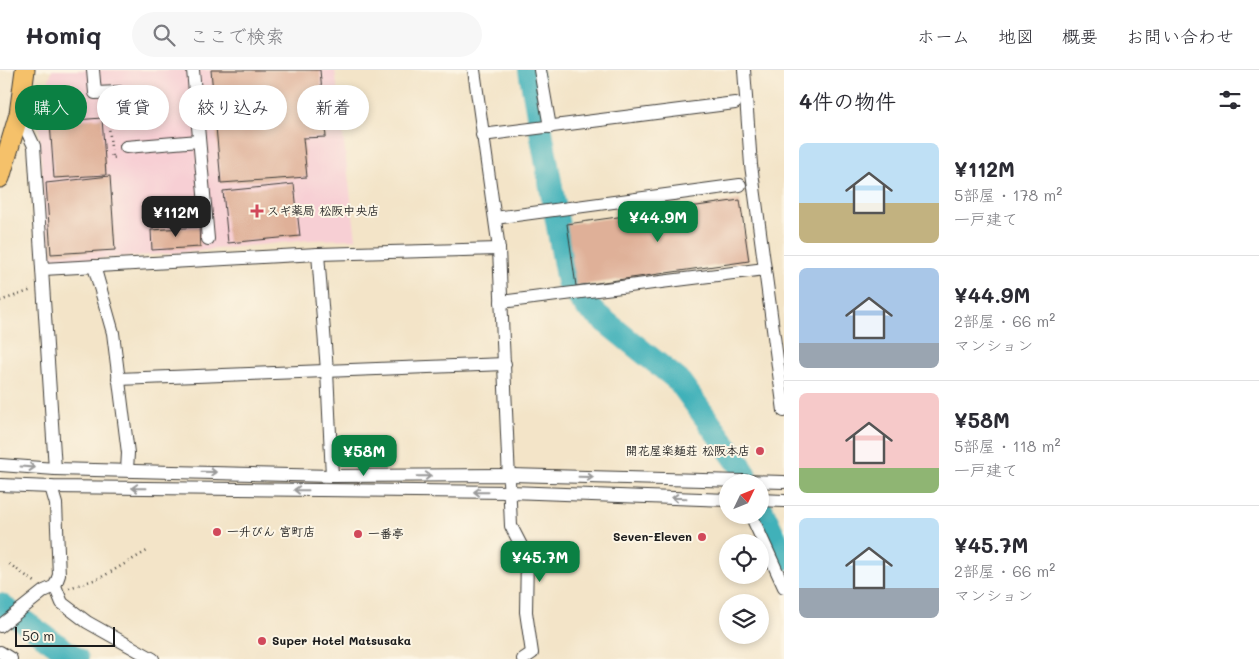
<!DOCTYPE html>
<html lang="ja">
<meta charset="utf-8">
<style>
body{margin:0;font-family:Mali,"Klee One",sans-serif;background:#f7f7f7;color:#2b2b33;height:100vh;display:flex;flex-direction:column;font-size:19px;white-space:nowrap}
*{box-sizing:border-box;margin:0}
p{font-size:16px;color:#7c7c81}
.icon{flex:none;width:28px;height:28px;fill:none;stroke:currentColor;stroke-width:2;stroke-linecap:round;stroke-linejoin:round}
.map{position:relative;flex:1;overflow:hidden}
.sheet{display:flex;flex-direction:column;background:#fff;width:475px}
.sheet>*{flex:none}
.guide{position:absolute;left:15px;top:15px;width:475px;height:45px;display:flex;gap:10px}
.needle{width:32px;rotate:47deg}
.fabs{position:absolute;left:719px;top:404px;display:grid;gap:10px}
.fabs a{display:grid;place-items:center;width:50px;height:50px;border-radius:50%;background:#fff;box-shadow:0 2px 8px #0003;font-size:25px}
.scale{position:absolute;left:15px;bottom:12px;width:100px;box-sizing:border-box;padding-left:5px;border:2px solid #1c1c1c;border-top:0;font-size:14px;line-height:18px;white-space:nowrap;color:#1c1c1c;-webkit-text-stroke:4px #fcf5e5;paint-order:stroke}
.price{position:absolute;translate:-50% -42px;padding:0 11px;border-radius:10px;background:#0b8043;color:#fff;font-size:16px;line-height:32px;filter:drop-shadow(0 1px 2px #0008)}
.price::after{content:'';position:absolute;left:50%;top:30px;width:15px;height:11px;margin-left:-8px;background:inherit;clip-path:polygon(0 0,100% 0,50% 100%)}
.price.on{background:#222;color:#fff}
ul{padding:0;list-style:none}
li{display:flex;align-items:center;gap:15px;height:125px;padding:0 15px}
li+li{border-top:1px solid #e1e1e2}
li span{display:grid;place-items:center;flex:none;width:140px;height:100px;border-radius:8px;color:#555}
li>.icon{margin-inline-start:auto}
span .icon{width:60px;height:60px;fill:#fffc;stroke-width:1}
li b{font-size:21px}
h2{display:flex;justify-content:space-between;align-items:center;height:60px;padding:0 15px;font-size:21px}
.chip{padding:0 18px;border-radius:22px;background:#fff;box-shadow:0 2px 8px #0003;font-size:18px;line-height:45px}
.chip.on{background:#0b8043;color:#fff}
header{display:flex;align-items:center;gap:30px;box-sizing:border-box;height:70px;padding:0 25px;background:#fff;border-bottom:1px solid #e1e1e2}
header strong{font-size:24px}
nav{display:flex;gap:28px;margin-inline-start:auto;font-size:18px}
.search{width:350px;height:45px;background:#f7f7f7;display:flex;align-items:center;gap:12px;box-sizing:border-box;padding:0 18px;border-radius:28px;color:#7c7c81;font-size:19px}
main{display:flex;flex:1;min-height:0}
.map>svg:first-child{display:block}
</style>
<header>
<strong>Homiq</strong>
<div class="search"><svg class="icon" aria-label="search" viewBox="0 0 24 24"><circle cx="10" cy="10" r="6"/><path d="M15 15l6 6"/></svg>ここで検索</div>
<nav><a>ホーム</a><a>地図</a><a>概要</a><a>お問い合わせ</a></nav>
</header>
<main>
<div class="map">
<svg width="784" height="589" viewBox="0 0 784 589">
<rect width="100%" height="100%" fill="#fcf5e5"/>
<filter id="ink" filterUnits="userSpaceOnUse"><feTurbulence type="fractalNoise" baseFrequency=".02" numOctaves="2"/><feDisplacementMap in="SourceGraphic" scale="10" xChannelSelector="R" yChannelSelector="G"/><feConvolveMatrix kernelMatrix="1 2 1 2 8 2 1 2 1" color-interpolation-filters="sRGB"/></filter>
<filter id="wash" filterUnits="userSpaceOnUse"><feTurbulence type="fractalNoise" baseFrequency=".0096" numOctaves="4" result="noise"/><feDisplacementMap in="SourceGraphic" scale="20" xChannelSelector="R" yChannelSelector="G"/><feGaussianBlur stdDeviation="1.12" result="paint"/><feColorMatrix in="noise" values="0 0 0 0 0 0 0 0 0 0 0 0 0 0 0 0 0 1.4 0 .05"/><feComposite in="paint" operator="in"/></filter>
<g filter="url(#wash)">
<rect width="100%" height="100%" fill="#f3e4c8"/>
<path fill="#f7cfd4" d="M52,0h283l21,169 -47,1 -145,14 -108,8 -9,-8 -9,-139z"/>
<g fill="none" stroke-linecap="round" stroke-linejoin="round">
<g stroke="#41b1b9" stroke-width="24">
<path d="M530,0l38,212 18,24 93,75 61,84 8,17"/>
<path d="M760,436l24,52"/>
<path d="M0,535l77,54"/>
</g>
</g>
<g id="blocks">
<g fill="#dfb098">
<path d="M211,0h109l6,67 -23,1 4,39 -86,6z"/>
<path d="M52,25h7l1,4 8,-1 2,19 -25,2 -2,-18 10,-1z"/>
<path d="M102,48l4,57 -52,3 -4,-56z"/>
<path d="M110,106l5,74 -64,4 -5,-71z"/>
<path d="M294,114l6,52 -72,7 -5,-52z"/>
<path d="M740,130l9,61 -173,25 -9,-62z"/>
<path d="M199,157l1,20 -48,3 -1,-20z"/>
</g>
</g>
</g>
<g filter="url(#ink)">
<use href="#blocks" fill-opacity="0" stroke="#3c3a36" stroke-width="1"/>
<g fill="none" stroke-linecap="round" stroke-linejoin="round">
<g stroke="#3c3a36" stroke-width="14">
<g id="minor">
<path d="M93,0l2,23 24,-1"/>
<path d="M193,0l15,169"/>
<path d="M474,0l25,179 12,277 16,31 -1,55 6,41 -9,6"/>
<path d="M540,0l10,57"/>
<path d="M744,0l7,95 33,246"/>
<path d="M19,44l15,32 21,323"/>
<path d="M482,65l253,-32"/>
<path d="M126,77l73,-6"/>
<path d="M495,148l245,-33"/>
<path d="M171,149l35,-3"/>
<path d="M318,184l9,117 5,105"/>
<path d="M94,196l19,67 15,120 -1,17"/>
<path d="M43,199l275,-15 181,-5"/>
<path d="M501,232l264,-33"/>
<path d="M118,309l387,-15"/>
<path d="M0,395l55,4 277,7 178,-1 274,7"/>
<path d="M0,415l51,2 459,5 218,8"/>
<path d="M51,417l5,17 3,71 -4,11 7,17 25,19 66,37"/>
<path d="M760,430l24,1"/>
<path d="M751,445l33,72"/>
<path d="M0,556l44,-35 11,-5"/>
<path d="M0,582l11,7"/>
</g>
</g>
<g stroke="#3c3a36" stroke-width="21">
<path id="highway" d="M0,108l19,-64 6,-44"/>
</g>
<g stroke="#3c3a36" stroke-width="2.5" stroke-dasharray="1 4" stroke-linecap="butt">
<path d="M107,35l5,53 6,-1"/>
<path d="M0,231l32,-11"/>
<path d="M9,494l26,18"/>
<path d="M69,518l31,-10 47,-27"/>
</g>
<use href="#minor" stroke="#fff" stroke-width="12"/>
<use href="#highway" stroke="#f5c16b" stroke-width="19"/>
</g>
<defs><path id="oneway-shaft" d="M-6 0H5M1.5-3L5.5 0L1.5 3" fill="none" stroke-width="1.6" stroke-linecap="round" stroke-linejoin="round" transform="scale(1.25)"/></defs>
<g stroke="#999">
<use href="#oneway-shaft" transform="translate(28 397) rotate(4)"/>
<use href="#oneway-shaft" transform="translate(209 402) rotate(1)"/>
<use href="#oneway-shaft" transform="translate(424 406) rotate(-1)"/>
<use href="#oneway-shaft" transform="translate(586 407) rotate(1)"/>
<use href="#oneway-shaft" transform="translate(139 418) rotate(-179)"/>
<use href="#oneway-shaft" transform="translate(301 420) rotate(-179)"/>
<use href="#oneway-shaft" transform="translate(481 422) rotate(-179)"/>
<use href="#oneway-shaft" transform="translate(679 428) rotate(-178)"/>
</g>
</g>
<g fill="#d1495b" stroke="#fcf5e5" stroke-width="2">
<path d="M254.5 133.5h5v5h5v5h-5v5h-5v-5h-5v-5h5z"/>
<circle cx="760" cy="381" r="5"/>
<circle cx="217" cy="462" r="5"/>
<circle cx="358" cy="464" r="5"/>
<circle cx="702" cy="467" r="5"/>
<circle cx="262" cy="571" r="5"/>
</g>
<g text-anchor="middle" stroke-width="4" stroke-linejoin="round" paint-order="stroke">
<g font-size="12" font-weight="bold" fill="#1c1c1c" stroke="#fcf5e5" text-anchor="start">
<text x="267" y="145">スギ薬局 松阪中央店</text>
<text x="750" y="385" text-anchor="end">開花屋楽麺荘 松阪本店</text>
<text x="227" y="466">一升びん 宮町店</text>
<text x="368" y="468">一番亭</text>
<text x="692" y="471" text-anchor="end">Seven-Eleven</text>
<text x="272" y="575">Super Hotel Matsusaka</text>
</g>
</g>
</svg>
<div class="fabs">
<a><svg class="needle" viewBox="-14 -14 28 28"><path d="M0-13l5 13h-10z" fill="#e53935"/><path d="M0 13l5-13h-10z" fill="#7c7c81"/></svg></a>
<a><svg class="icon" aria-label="locate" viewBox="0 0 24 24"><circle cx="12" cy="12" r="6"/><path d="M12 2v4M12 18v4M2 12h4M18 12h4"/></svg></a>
<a><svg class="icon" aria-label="layers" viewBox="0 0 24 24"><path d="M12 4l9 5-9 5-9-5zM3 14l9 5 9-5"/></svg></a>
</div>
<div class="scale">50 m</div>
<b class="price on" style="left:176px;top:168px">¥112M</b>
<b class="price" style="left:658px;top:173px">¥44.9M</b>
<b class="price" style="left:364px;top:407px">¥58M</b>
<b class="price" style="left:540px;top:513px">¥45.7M</b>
<div class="guide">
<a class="chip on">購入</a>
<a class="chip">賃貸</a>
<a class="chip">絞り込み</a>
<a class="chip">新着</a>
</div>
</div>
<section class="sheet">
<h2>4件の物件<svg class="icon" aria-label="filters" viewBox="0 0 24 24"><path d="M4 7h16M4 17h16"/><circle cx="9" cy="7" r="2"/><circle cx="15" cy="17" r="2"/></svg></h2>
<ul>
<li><span style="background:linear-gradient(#bfe0f5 60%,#c2b280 0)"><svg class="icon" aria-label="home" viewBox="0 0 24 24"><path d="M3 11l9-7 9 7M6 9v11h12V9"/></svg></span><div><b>¥112M</b><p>5部屋 · 178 m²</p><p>一戸建て</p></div></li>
<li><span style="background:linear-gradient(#a9c7e8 75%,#9aa5b1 0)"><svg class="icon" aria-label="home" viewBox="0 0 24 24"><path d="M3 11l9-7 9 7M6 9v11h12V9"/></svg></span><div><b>¥44.9M</b><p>2部屋 · 66 m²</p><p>マンション</p></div></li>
<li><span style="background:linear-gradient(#f6c9c9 75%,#8fb573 0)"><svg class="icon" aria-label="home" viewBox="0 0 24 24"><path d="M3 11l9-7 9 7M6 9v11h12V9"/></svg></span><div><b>¥58M</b><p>5部屋 · 118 m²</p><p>一戸建て</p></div></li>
<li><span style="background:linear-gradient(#bfe0f5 70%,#9aa5b1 0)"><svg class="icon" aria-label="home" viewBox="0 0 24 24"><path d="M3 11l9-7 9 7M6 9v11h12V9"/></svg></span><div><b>¥45.7M</b><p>2部屋 · 66 m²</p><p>マンション</p></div></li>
</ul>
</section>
</main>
